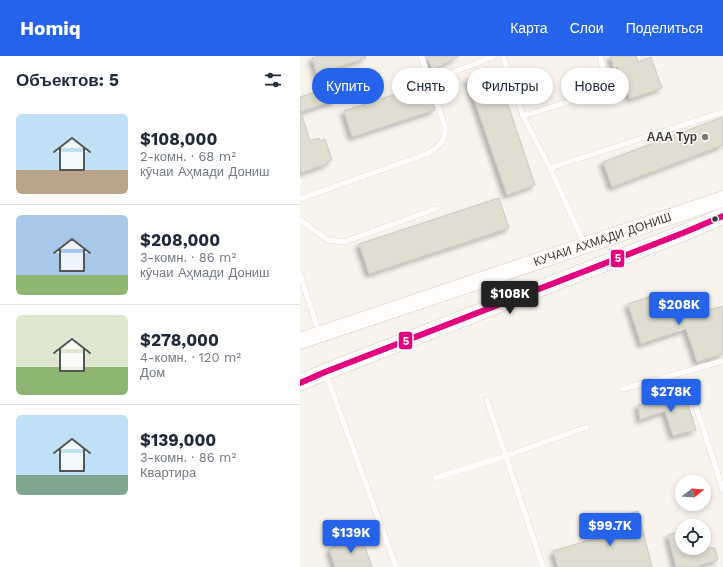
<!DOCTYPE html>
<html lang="ru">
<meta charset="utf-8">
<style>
body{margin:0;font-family:"Work Sans",sans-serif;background:#f2f2f3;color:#1f2937;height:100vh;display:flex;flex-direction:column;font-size:15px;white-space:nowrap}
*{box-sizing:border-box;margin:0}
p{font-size:13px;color:#747a83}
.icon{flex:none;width:22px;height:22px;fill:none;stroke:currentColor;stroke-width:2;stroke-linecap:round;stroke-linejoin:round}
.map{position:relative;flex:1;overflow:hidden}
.details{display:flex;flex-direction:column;background:#fff;width:300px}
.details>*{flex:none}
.hud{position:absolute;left:12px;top:12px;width:351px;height:36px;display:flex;gap:8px}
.needle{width:26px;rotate:73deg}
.buttons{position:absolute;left:375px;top:419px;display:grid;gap:8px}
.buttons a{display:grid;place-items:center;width:36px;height:36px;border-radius:50%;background:#fff;box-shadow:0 2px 6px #0003;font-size:20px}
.price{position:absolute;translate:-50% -34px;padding:0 9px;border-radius:4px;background:#2563eb;color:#fff;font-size:13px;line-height:26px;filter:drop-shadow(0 1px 2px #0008)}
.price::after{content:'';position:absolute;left:50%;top:24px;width:12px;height:9px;margin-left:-6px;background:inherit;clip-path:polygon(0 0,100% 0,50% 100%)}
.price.active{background:#222;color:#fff}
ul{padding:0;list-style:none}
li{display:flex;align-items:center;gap:12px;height:100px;padding:0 16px}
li+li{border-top:1px solid #e0e1e3}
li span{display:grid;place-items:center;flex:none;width:112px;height:80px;border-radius:6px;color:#555}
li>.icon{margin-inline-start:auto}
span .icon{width:48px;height:48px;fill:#fffc;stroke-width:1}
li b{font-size:17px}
h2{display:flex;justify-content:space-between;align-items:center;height:48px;padding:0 16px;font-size:17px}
.tag{padding:0 14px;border-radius:18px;background:#fff;box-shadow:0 2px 6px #0003;font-size:14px;line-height:36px}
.tag.active{background:#2563eb;color:#fff}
header{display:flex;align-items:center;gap:24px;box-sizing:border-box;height:56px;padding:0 20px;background:#2563eb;color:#fff}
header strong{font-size:19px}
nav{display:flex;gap:22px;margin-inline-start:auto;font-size:14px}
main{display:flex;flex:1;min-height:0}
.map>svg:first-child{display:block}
</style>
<header>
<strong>Homiq</strong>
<nav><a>Карта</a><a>Слои</a><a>Поделиться</a></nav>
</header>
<main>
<section class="details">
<h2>Объектов: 5<svg class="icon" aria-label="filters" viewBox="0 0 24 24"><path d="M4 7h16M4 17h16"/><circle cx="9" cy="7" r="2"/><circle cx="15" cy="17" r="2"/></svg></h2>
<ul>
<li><span style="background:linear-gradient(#bfe0f5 70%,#b9a48a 0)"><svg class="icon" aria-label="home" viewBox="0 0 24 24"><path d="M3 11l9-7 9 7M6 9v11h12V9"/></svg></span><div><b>$108,000</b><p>2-комн. · 68 m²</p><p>кӯчаи Аҳмади Дониш</p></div></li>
<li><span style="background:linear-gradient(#a9c7e8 75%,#8fb573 0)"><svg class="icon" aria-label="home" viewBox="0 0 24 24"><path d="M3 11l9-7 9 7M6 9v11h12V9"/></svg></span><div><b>$208,000</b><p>3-комн. · 86 m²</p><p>кӯчаи Аҳмади Дониш</p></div></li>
<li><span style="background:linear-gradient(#dfe7d0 65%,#8fb573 0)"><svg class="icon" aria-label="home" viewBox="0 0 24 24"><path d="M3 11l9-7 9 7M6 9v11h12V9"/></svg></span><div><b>$278,000</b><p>4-комн. · 120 m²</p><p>Дом</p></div></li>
<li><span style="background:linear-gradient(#bfe0f5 75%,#7fa58c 0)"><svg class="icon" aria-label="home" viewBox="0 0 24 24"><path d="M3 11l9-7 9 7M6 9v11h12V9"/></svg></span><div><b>$139,000</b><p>3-комн. · 86 m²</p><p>Квартира</p></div></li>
</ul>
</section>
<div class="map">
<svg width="423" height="511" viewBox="0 0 423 511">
<defs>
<filter id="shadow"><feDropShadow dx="-3.5" dy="3.5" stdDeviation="2" flood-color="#0004"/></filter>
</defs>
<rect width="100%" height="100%" fill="#f8f3ed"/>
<g fill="#e0ded1" stroke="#cdcac5" filter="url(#shadow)">
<path d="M19,0h46l1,2 -36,12 5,14 -3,1 5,15 -37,12v-15l22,-7 -10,-32z"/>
<path d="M126,0h33l-26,14z"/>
<path d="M310,0h26l2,6 13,-5 11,31 -32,11 -12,-32 -4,1z"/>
<path d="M196,13l39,116 -28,10 -40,-116z"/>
<path d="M127,28l8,26 -83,27 -8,-26z"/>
<path d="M0,59h2l8,26 9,-3 1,3 5,-2 7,21 -5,2v2l-27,9z"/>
<path d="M423,61v28l-111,42 -9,-25z"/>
<path d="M199,142l10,30 -140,46 -10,-30z"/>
<path d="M364,236l10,29 49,-15v48l-26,8 -11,-33 -45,15 -13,-40z"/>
<path d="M384,336l12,38 -23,6 -8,-25 -25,9 -2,-15z"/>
<path d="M338,455l14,56h-94l-5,-16 58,-17 -3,-14z"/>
<path d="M382,475v17h33l3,12 -23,7h-19l-8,-32z"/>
<path d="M61,479l11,32h-37l-6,-18z"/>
</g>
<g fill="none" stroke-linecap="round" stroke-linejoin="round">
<g stroke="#d2cfcb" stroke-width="6">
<g id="lane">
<path d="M121,0l9,25 65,-25"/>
<path d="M203,0l20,60 27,52 34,75"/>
<path d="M223,60l67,-21 13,-9v-18l-3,-12"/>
<path d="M250,112l173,-56"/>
<path d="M0,143l129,-46c11,-8 17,-12 16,-26l-15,-46"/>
<path d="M0,164l28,20 16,2 91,-33"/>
<path d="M0,218l19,59"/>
<path d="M26,318l70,193"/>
<path d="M323,333l100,-28"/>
<path d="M391,335l32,99"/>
<path d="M187,344l56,167"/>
<path d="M135,422l71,-22 81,-29"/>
</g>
</g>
<g stroke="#d2cfcb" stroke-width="17">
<g id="secondary">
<path id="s1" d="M0,285l423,-142"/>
<path d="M0,327l25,-11 358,-139 40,-17"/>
</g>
</g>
<use href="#lane" stroke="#fefdfc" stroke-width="5.5"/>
<use href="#secondary" stroke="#fefdfc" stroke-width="16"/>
<g stroke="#fff" stroke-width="9">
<path id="bus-1" d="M0,327l25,-11 358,-139 40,-17"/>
</g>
<use href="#bus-1" stroke="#e5007d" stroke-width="6"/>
</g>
<circle fill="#7e7b76" stroke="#fff" stroke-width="1.5" cx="405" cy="81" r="4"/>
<circle fill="#3d3a36" stroke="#fff" stroke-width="1.5" cx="415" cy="163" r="3.5"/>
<g text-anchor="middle" stroke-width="3" stroke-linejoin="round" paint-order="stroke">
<g font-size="12" font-weight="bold" fill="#3d3a36" stroke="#fff" text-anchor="end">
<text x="397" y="85">ААА Тур</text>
</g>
<g font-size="12" fill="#3d3a36" stroke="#fff">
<text dy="4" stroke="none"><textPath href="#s1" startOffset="319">КУЧАИ АХМАДИ ДОНИШ</textPath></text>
</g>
</g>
<g stroke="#fff" stroke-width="1.5">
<rect x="310" y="193" width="15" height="19" rx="4" fill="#e5007d"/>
<rect x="98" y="275" width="15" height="19" rx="4" fill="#e5007d"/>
</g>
<g font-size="11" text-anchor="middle" font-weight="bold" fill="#fff">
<text x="318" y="206">5</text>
<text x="106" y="289">5</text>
</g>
</svg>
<div class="buttons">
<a><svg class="needle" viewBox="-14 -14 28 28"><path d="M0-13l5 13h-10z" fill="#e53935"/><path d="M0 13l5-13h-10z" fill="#747a83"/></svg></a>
<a><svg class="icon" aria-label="locate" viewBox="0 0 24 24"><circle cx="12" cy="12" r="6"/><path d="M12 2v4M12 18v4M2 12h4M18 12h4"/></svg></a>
</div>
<b class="price active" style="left:210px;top:259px">$108K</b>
<b class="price" style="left:379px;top:270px">$208K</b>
<b class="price" style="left:371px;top:357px">$278K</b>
<b class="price" style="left:310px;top:491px">$99.7K</b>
<b class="price" style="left:51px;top:498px">$139K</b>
<div class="hud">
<a class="tag active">Купить</a>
<a class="tag">Снять</a>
<a class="tag">Фильтры</a>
<a class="tag">Новое</a>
</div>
</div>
</main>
